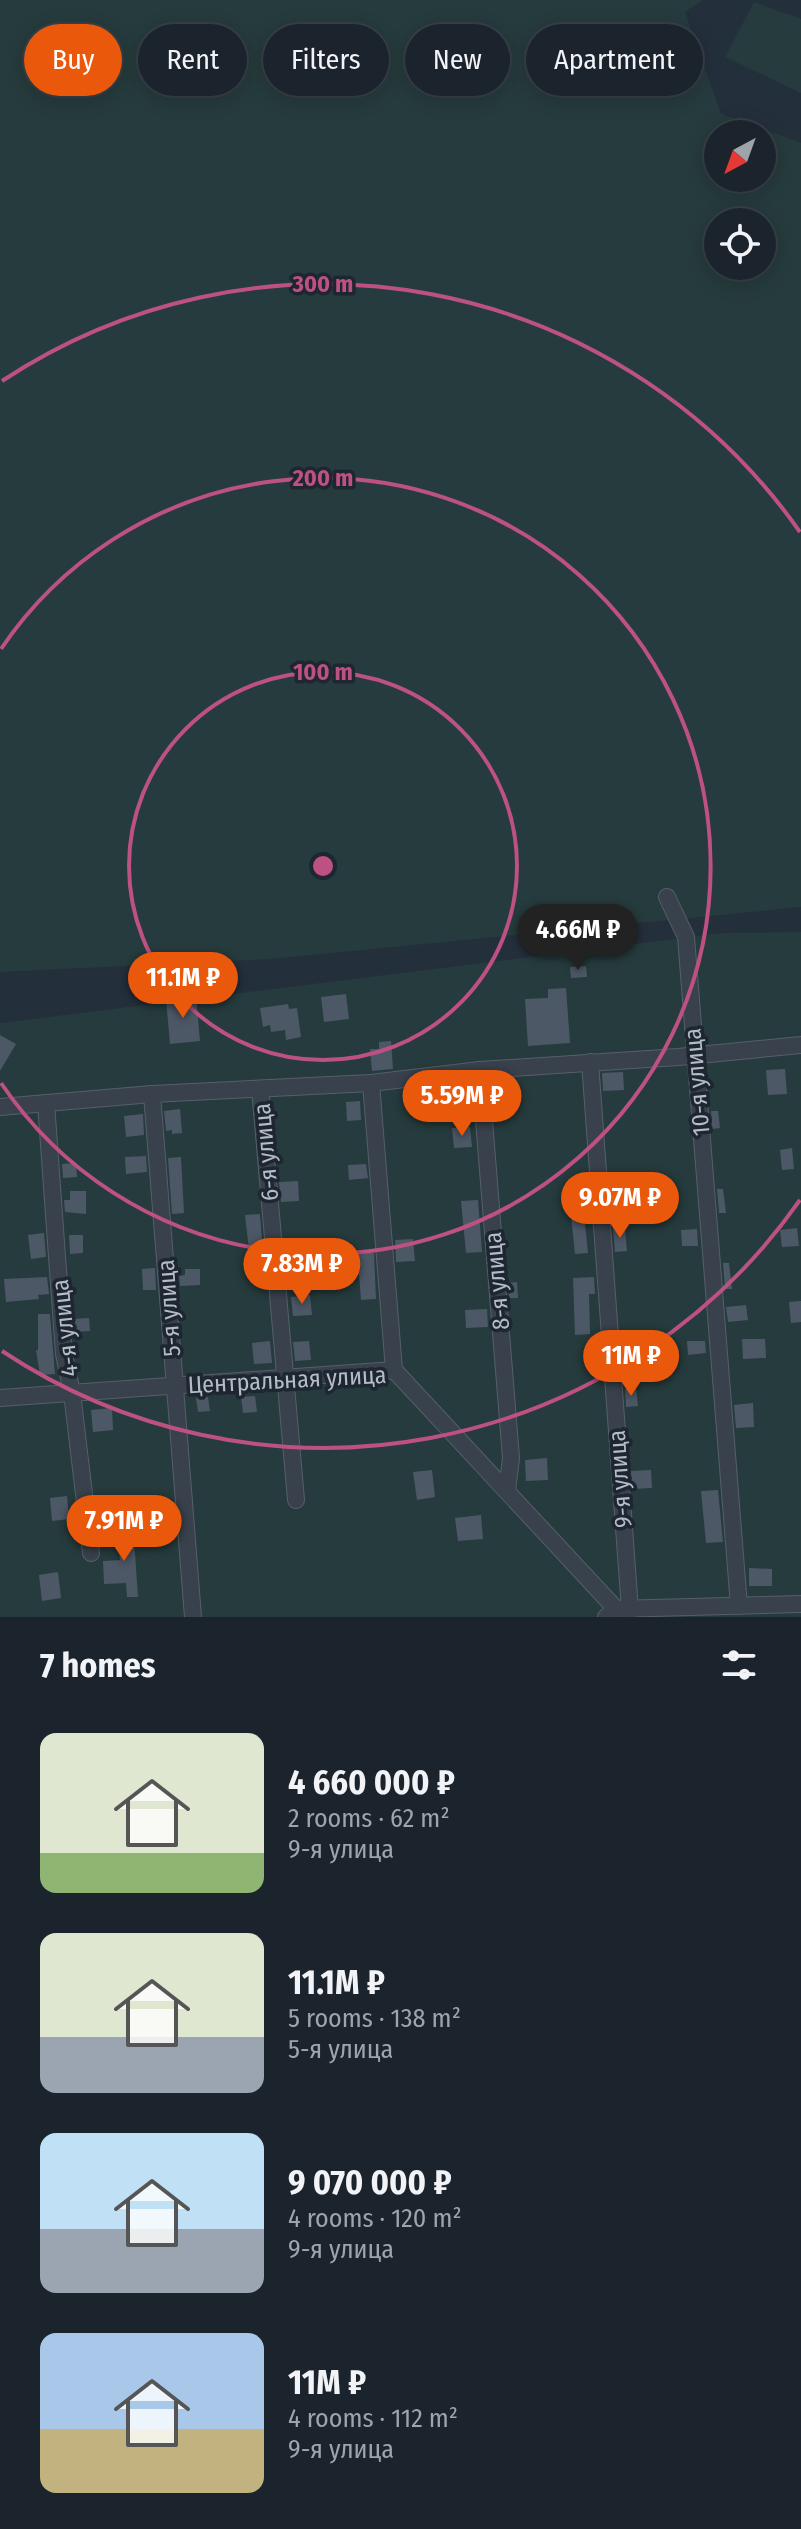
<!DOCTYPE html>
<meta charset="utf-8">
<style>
body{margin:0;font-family:"Fira Sans Condensed",sans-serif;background:#242b35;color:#f1f3f6;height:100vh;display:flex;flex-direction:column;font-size:30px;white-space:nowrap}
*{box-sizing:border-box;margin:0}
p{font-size:26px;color:#a0a4aa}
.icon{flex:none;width:44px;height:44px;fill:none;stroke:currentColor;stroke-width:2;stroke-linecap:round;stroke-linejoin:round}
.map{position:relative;height:1617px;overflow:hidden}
.sheet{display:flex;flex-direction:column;background:#1b232d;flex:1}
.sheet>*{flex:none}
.guide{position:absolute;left:24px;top:24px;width:754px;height:72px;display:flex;gap:16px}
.needle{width:52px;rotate:221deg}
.controls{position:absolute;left:704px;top:120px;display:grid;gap:16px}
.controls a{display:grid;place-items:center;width:72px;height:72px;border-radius:50%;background:#1b232d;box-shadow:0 4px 20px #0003,0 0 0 2px #394049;font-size:40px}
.price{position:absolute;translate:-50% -68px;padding:0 18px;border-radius:28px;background:#ea580c;color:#fff;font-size:26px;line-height:52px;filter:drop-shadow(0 2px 4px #0008)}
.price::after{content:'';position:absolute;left:50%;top:48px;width:24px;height:18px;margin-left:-12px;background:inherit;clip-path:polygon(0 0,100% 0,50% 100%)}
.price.current{background:#222;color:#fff}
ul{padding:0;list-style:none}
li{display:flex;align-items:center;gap:24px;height:200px;padding:0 40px}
li span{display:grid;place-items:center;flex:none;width:224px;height:160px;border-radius:16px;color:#555}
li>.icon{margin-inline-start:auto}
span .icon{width:96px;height:96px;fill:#fffc;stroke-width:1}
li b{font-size:34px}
h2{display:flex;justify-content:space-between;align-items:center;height:96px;padding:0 40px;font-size:34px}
.tag{padding:0 28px;border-radius:36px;background:#1b232d;box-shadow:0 4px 20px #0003,0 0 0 2px #394049;font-size:28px;line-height:72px}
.tag.current{background:#ea580c;color:#fff}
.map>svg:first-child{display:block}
</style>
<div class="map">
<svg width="801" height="1617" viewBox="0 0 801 1617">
<rect width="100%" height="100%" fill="#242f3c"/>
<g fill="#263b3d" fill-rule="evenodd">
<path d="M0,0h703l-18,12 36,102 80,29v764l-530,52 -271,13zM718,134h44v44h-44zM718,222h44v44h-44z"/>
<path d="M754,2l47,17v74l-76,-36z"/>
<path d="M801,932v685h-801v-594l722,-90z"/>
</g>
<g fill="#4d5867">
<path d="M586,966l1,11 -16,1 -1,-11z"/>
<path d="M566,988l4,55 -42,3 -3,-47 23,-1v-9z"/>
<path d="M346,994l3,25 -25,3 -3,-25z"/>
<path d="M196,996l4,45 -30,3 -4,-45z"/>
<path d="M288,1004l1,5 8,-1 4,29 -15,3 -1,-10 -14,2 -1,-7 -7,2 -3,-19z"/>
<path d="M0,1035l16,9 -16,27z"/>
<path d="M391,1041l2,28 -21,2 -2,-22h9v-7z"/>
<path d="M785,1069l2,25 -19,1 -2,-25z"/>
<path d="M623,1072l1,18 -21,1 -1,-18z"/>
<path d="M360,1101l1,19 -14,1 -1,-19z"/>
<path d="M180,1109l2,24 -10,1v-4l-6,1 -2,-20z"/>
<path d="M711,1111h7l2,17 -8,1z"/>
<path d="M143,1114l1,21 -18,2 -2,-21z"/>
<path d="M470,1127l2,20 -18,1 -2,-20z"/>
<path d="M792,1148l2,21 -12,1 -2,-20z"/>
<path d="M146,1156l1,16 -21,2 -1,-17z"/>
<path d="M181,1157l3,56 -12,1 -4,-56z"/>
<path d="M76,1163l1,14 -14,1 -1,-14z"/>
<path d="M366,1164l2,14 -19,2 -1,-15z"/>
<path d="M298,1181l1,20 -18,1 -2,-20z"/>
<path d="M717,1189h6l3,24h-7z"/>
<path d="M70,1191h16v23l-21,-2 -1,-12h6z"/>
<path d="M582,1194l6,59 -13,1 -6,-58z"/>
<path d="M478,1200l4,52 -16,1 -5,-52z"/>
<path d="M260,1214l4,52 -13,1 -6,-52z"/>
<path d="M613,1228h12l2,23 -12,1z"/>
<path d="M797,1228l2,18 -17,1 -2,-17z"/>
<path d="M697,1229l1,17h-16l-1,-16z"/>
<path d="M44,1233l2,24 -15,2 -3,-24z"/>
<path d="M69,1235h14v18l-13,1z"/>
<path d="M413,1239l2,22 -19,1 -1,-22z"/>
<path d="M354,1253h20l2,46 -15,1 -2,-26h-4z"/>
<path d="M307,1254l2,15 -21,2 -1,-15z"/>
<path d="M723,1263h6l3,26h-7z"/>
<path d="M155,1268l1,22h-13l-1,-21z"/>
<path d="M185,1269h15v16l-20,1 -1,-10 6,-1z"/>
<path d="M47,1277l2,17 -11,1 1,4 -33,3 -2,-23z"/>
<path d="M594,1277l1,17h-6l1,40 -15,1 -2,-57z"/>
<path d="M517,1282l1,16h-9l-1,-15z"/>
<path d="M310,1295l2,20 -19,1 -2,-19z"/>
<path d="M801,1301v21l-10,1 -2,-21z"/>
<path d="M746,1305l2,15 -20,2 -2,-15z"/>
<path d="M487,1309l1,18 -22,1 -1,-18z"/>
<path d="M38,1314h12l5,60 -15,1 -4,-25h2z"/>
<path d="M89,1318l1,13 -17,1 -1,-13z"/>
<path d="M742,1339h23l1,19 -23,1z"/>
<path d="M270,1341l2,22 -18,1 -2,-21z"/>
<path d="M309,1341l2,19 -16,1 -2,-19z"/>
<path d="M687,1341h18l1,12 -18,2z"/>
<path d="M636,1388l2,18 -12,1 -1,-18z"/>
<path d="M255,1396l2,16 -14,1 -2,-16z"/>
<path d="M208,1397l2,14 -12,1 -2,-14z"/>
<path d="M753,1403l1,24 -18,1 -2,-23z"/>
<path d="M112,1408l1,22 -20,2 -2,-22z"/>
<path d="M547,1458l1,22 -22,1 -1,-21z"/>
<path d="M432,1470l3,27 -18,3 -4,-28z"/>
<path d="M651,1470l1,18 -20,1 -1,-18z"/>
<path d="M718,1490l5,52 -17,1 -5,-52z"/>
<path d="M67,1496l2,23 -17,2 -2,-23z"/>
<path d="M481,1515l2,24 -25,2 -3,-23z"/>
<path d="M133,1524l5,73h-11l-1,-14 -22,1 -1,-23 17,-1 -2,-34z"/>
<path d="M749,1568l23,1v17h-23z"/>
<path d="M58,1572l3,26 -19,3 -3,-26z"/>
</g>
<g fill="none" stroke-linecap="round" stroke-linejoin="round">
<g stroke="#565f6a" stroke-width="18">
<g id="street">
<path d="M667,897l19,40 53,669"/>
<path d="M590,1062l40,548"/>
<path d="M480,1070l31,388 -4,33"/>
<path d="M371,1083l23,287"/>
<path d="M260,1089l36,411"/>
<path d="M152,1094l41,523"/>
<path d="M46,1103l18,251 8,39 19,160"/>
<path d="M0,1107l152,-13 219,-11 109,-13 198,-13 123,-12"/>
<path d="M0,1398l394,-28 222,239"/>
<path d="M606,1617l10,-8 185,-5"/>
</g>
</g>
<use href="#street" stroke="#38414c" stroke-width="16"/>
</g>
<g fill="none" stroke="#bd5181" stroke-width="4">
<circle cx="323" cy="866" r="194"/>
<path d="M1 649A388 388 0 1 1 1 1083"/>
<path d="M800 1200A582 582 0 0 1 2 1351M2 381A582 582 0 0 1 800 532"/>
</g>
<g text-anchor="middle" stroke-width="7" stroke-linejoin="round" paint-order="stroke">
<g font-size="24" fill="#b3bcc7" stroke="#1d2631">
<text transform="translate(697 1082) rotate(-95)" y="8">10-я улица</text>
<text transform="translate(266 1152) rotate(-95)" y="8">6-я улица</text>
<text transform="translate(497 1281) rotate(-95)" y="8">8-я улица</text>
<text transform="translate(169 1308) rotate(-94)" y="8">5-я улица</text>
<text transform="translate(65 1328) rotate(-96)" y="8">4-я улица</text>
<text transform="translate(287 1380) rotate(-3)" y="8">Центральная улица</text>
<text transform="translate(620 1479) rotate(-94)" y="8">9-я улица</text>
</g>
</g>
<circle cx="323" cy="866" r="12" fill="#bd5181" stroke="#1d2631" stroke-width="4"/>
<g font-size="24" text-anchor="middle" font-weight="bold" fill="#bd5181" stroke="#1d2631" stroke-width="7" stroke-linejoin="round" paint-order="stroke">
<text x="323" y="292">300 m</text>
<text x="323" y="486">200 m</text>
<text x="323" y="680">100 m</text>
</g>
</svg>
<div class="controls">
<a><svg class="needle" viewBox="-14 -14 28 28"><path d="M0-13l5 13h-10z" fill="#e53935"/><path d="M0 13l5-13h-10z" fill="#a0a4aa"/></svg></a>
<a><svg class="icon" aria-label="locate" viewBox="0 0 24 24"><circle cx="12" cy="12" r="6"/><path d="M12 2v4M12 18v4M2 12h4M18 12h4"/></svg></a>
</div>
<b class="price current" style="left:578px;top:972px">4.66M ₽</b>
<b class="price" style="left:183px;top:1020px">11.1M ₽</b>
<b class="price" style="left:462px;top:1138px">5.59M ₽</b>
<b class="price" style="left:620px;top:1240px">9.07M ₽</b>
<b class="price" style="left:302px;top:1306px">7.83M ₽</b>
<b class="price" style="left:631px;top:1398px">11M ₽</b>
<b class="price" style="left:124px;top:1563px">7.91M ₽</b>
<div class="guide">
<a class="tag current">Buy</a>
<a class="tag">Rent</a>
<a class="tag">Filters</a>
<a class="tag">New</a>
<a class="tag">Apartment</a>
</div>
</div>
<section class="sheet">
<h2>7 homes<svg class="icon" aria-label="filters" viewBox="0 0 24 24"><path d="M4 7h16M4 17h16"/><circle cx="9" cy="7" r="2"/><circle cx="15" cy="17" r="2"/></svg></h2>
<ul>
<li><span style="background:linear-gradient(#dfe7d0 75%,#8fb573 0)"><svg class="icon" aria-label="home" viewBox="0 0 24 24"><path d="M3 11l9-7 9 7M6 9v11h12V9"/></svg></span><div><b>4 660 000 ₽</b><p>2 rooms · 62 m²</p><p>9-я улица</p></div></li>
<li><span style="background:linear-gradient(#dfe7d0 65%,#9aa5b1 0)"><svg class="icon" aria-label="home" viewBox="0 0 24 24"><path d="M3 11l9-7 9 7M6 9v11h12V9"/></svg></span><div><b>11.1M ₽</b><p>5 rooms · 138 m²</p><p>5-я улица</p></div></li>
<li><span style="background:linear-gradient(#bfe0f5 60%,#9aa5b1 0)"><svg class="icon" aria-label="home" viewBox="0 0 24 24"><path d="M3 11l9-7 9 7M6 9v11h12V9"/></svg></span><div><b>9 070 000 ₽</b><p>4 rooms · 120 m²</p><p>9-я улица</p></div></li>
<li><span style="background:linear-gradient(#a9c7e8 60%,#c2b280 0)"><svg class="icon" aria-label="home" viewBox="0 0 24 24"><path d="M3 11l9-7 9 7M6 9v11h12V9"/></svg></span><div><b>11M ₽</b><p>4 rooms · 112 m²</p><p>9-я улица</p></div></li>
</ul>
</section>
